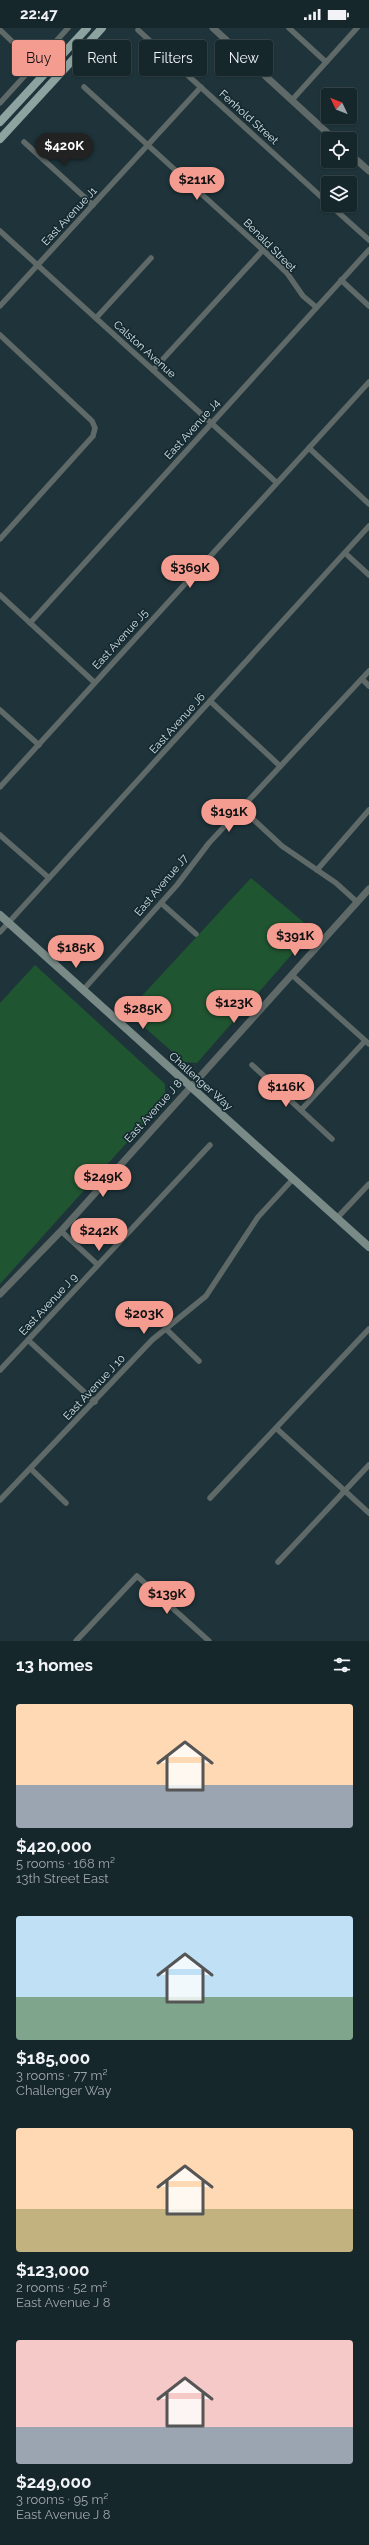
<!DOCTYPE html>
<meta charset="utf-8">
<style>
body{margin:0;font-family:Raleway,sans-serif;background:#233338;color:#f1f3f6;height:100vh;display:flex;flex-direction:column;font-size:15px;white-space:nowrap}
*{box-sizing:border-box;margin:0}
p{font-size:13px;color:#9ea5a9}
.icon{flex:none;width:22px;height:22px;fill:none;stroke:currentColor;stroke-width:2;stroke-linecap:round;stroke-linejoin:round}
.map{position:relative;height:1613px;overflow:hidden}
.details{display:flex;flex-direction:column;background:#16272c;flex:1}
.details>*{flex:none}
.hud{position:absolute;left:12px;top:12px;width:345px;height:36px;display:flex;gap:8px}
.needle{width:26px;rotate:313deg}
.tools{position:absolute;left:321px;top:60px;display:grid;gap:8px}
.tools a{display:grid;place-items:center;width:36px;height:36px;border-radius:4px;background:#16272c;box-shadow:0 1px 3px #0004,0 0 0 1px #354448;font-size:20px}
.price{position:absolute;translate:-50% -34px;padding:0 9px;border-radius:14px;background:#f59c91;color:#111;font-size:13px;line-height:26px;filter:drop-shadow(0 1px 2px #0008)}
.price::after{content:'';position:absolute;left:50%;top:24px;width:12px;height:9px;margin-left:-6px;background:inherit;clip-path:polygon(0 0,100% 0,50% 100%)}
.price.current{background:#222;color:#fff}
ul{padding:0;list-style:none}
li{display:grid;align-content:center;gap:8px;height:212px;padding:0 16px}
li span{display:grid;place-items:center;height:124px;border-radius:4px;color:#555}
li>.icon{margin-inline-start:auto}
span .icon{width:72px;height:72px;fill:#fffc;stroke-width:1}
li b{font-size:17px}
h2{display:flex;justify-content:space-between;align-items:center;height:48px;padding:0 16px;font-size:17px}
.chip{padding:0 14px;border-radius:4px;background:#16272c;box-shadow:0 1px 3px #0004,0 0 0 1px #354448;font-size:14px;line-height:36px}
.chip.current{background:#f59c91;color:#111}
.status{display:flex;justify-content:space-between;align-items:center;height:28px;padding:0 20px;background:#16272c;direction:ltr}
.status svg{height:11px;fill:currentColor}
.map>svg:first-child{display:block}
</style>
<div class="status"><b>22:47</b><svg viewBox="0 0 49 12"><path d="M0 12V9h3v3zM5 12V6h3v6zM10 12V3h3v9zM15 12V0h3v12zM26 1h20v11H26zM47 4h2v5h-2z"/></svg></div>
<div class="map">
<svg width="369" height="1613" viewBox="0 0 369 1613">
<rect width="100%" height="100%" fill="#1e343a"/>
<g fill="#205531">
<path d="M251,850l62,52 -116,133 -13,-1 -57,-50z"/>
<path d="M35,937l130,119v13l-17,22 -148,165v-281z"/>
</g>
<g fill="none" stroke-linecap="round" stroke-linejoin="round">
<g stroke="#5f6a68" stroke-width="5.5">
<path d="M289,0l37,34"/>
<path d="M0,2l36,34"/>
<path d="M138,2l190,173"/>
<path d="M84,59l179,163 24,23 16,23 13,11"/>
<path d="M292,72l65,-72"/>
<path d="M0,75l68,-75"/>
<path d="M24,114l69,63"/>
<path d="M330,177l39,35"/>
<path d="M0,203l276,251"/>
<path d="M341,252l28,26"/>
<path d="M0,278l201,-219"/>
<path d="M96,290l55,-60"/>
<path d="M0,307l92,86 3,7 -2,8 -93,103"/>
<path d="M153,342l110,-120"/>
<path d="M309,420l60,56"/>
<path d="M345,525l24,22"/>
<path d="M0,567l94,87"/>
<path d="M30,595l339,-373"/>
<path d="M362,651l7,7"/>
<path d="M210,673l70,65"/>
<path d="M0,682l39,35"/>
<path d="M0,759l369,-405"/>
<path d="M241,780l41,38 54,37 21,19"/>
<path d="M0,807l49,43"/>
<path d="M317,842l52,-60"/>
<path d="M161,875l35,31"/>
<path d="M0,904l369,-406"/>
<path d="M292,947l77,69"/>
<path d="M84,961l93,-104 32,-42 160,-172"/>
<path d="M252,1037l80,74"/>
<path d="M301,1082l64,-69"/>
<path d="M337,1190l32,-34"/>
<path d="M61,1203l37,34"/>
<path d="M166,1301l33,32"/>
<path d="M28,1312l67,62"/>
<path d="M0,1342l210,-225"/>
<path d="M276,1400l93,85"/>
<path d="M31,1441l35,34"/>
<path d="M210,1470l159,-169"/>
<path d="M0,1472l152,-160 54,-44 52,-79 35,-38"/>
<path d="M278,1534l91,-97"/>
<path d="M76,1613l61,-65 72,65"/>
</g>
<g stroke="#5f6a68" stroke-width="7">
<path d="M213,0l121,111"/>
<path d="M350,126l19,17"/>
<path d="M0,1266l61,-63 308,-342"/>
</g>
<path stroke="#798a87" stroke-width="8" d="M0,887l369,332"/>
<g stroke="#8ca39f" stroke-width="8">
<path d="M0,94l87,-94"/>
<path d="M0,111l102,-111"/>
</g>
</g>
<g text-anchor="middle" stroke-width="3.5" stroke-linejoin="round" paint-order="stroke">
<g font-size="11" fill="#d4e1e5" stroke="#142a30">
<text transform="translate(249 89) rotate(42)" y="4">Fenhold Street</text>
<text transform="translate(69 188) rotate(-47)" y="4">East Avenue J1</text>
<text transform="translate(270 217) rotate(45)" y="4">Benald Street</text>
<text transform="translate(145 321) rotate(42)" y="4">Calston Avenue</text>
<text transform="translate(192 401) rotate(-48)" y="4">East Avenue J4</text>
<text transform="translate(120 611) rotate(-48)" y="4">East Avenue J5</text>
<text transform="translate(177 695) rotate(-48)" y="4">East Avenue J6</text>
<text transform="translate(161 857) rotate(-50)" y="4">East Avenue J7</text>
<text transform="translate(201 1053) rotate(42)" y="4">Challenger Way</text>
<text transform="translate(153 1083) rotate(-48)" y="4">East Avenue J 8</text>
<text transform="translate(48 1276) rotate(-47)" y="4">East Avenue J 9</text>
<text transform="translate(94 1359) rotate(-47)" y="4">East Avenue J 10</text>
</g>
</g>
</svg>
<div class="tools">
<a><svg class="needle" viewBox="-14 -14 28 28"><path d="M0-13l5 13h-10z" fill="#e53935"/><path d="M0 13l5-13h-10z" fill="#9ea5a9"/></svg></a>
<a><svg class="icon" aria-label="locate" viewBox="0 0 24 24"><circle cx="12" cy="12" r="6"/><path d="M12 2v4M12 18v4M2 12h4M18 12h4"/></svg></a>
<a><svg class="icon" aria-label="layers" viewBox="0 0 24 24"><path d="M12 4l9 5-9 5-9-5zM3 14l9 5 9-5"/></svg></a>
</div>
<b class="price current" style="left:64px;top:139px">$420K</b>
<b class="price" style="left:197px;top:173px">$211K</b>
<b class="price" style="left:190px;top:561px">$369K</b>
<b class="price" style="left:229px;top:805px">$191K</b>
<b class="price" style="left:295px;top:929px">$391K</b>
<b class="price" style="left:76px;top:941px">$185K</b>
<b class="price" style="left:234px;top:996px">$123K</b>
<b class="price" style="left:143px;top:1002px">$285K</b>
<b class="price" style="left:286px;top:1080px">$116K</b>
<b class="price" style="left:103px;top:1170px">$249K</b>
<b class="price" style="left:99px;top:1224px">$242K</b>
<b class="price" style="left:144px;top:1307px">$203K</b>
<b class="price" style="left:167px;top:1587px">$139K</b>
<div class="hud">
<a class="chip current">Buy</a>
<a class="chip">Rent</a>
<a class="chip">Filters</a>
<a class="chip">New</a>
</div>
</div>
<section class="details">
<h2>13 homes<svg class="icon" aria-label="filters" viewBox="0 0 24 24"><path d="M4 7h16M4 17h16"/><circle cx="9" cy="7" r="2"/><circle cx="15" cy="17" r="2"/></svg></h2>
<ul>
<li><span style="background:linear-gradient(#ffd9b3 65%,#9aa5b1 0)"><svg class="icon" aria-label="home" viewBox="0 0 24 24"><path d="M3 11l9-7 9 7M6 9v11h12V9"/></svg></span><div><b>$420,000</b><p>5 rooms · 168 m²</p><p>13th Street East</p></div></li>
<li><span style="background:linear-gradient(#bfe0f5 65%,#7fa58c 0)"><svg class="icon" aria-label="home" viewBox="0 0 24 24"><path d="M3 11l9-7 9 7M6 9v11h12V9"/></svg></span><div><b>$185,000</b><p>3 rooms · 77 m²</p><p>Challenger Way</p></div></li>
<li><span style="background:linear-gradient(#ffd9b3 65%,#c2b280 0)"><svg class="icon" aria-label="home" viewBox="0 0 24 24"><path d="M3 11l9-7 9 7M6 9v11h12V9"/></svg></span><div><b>$123,000</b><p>2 rooms · 52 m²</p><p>East Avenue J 8</p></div></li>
<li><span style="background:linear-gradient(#f6c9c9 70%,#9aa5b1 0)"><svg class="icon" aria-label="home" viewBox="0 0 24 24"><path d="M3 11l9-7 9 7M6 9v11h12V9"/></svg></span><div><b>$249,000</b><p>3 rooms · 95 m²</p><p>East Avenue J 8</p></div></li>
</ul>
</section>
